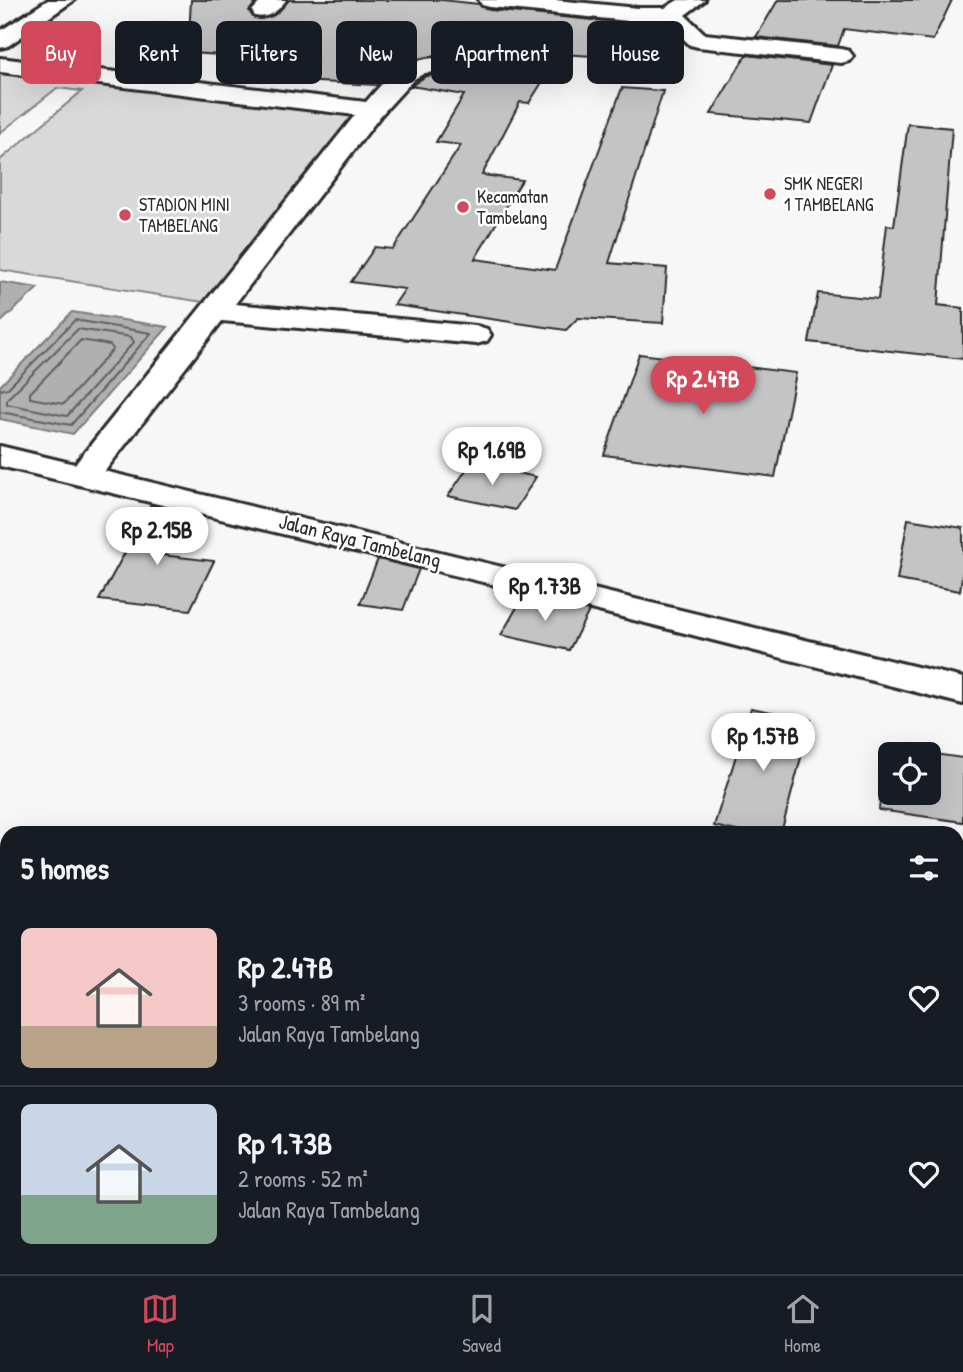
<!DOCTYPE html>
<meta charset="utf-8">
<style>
body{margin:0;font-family:"Patrick Hand",sans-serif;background:#20242c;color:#f1f3f6;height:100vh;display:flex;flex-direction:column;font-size:26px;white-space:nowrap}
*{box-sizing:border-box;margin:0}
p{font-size:23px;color:#9ea1a6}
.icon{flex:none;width:38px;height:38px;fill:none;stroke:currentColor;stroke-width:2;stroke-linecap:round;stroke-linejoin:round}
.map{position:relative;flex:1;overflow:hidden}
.sheet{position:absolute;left:0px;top:826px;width:964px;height:448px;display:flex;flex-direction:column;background:#171b24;border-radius:21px 21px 0 0;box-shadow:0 7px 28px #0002}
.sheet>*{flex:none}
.banner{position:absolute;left:21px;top:21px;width:922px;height:63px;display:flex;gap:14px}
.tools{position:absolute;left:878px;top:742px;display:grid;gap:14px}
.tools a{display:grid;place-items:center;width:63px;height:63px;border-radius:10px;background:#171b24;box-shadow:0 7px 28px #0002;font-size:35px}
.price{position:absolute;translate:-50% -60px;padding:0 16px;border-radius:24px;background:#fff;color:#222;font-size:23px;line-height:46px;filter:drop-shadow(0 2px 4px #0008)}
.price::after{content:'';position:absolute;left:50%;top:42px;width:21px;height:16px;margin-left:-10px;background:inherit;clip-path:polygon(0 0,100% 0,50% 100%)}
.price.current{background:#d1495b;color:#fff}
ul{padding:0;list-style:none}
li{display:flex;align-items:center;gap:21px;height:175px;padding:0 21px}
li+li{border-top:2px solid #363941}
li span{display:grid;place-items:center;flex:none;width:196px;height:140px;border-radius:10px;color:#555}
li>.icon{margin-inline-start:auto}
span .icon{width:84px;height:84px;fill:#fffc;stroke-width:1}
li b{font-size:30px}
h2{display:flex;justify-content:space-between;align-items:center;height:84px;padding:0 21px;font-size:30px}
.pill{padding:0 24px;border-radius:10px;background:#171b24;box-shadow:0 7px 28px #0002;font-size:24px;line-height:63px}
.pill.current{background:#d1495b;color:#fff}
.dock{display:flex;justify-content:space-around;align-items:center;height:98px;border-top:2px solid #363941;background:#171b24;font-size:19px;color:#9ea1a6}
.dock a{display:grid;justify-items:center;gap:4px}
.dock .current{color:#d1495b}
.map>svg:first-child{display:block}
</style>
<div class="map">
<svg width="963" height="1274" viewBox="0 0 963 1274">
<rect width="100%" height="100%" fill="#f7f7f7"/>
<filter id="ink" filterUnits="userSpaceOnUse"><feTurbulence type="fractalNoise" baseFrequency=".0143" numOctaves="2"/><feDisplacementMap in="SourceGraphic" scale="14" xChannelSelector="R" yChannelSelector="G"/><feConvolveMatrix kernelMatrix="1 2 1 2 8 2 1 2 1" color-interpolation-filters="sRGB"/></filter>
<g filter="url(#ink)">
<path fill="#d9d9d9" stroke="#828282" stroke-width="2" d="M0,71l364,41 -155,191 -209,-33v-110l82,-69 -25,-3 -57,45z"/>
<g fill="#b0b0b0" stroke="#7b7b7b" stroke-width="2">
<path d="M0,282l38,6 -38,35z"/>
<path d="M72,312l96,15 -95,107 -73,-15v-33z"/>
</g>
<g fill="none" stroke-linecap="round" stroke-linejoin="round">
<g stroke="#606060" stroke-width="2">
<path d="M78,329l53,8 3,5 -67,74 -60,-12v-5z"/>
<path d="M81,340l29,5 3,4 -49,55 -34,-6v-5z"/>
<path d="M0,390l8,-2 67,-68 76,13 -80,92 -71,-13"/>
</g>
</g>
<g fill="#c4c4c4" stroke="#2b2b2b" stroke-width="2" fill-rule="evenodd">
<path d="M191,0h67l-9,11 4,6 7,2 14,-4 15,-15h153l37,4 11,6 124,12 -20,34 -34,-2 -31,49 -9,-1 -38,73 40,5 -47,79 80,11 67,-182 41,3 -54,172 58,5 -4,55 -85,-5 -12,12 -172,-25 11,-16 -54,-7 24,-35 18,2 68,-104 -25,-3 28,-47 -53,-9 15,-10 23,-2 73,9 9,-3 4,-9 -5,-6 -8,-2 -73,-9 -39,7 -19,11 -14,13 -117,-6 10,-16 -32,-1 3,-6 -53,-3z"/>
<path d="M778,0h174l-19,40 -89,-11 -6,17 -82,-9z"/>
<path d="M746,55l86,10 -21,58 -100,-9z"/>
<path d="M908,124l44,4 -14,177 25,3v51l-154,-17 9,-49 60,6 9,-74 7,1z"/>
<path d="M639,354l157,19 -21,104 -171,-22z"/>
<path d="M471,463l65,14 -21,33 -67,-14z"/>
<path d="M151,505l41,10 -39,39 61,7 -24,49 -91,-10z"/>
<path d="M908,519l55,9v41l-3,22 -63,-11z"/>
<path d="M378,559l41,10 -16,41 -43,-6z"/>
<path d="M524,595l65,16 -20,39 -68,-15z"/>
<path d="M751,708l60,12 -30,113h-36l-31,-7z"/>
<path d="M885,747l78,11v64l-84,-12zM891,754h38v39h-38z"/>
</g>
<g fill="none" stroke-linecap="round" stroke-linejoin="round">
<g stroke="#2b2b2b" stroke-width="6">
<g id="minor">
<path d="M48,0h26l-66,46 -8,2v-17z"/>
<path d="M262,0h24c-8,11 -17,19 -31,16l-3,-5z"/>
<path d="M479,0h76l83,8h27l13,-8h27l-20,15 20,19 136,15 8,2 4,5 -4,5 -8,2 -143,-16 -8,-2 -25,-24 -27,1 -148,-15 -8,-2z"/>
<path d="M449,57l72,9 8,2 4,5 -4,5 -8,2 -72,-9 -24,2 -11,6 -33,36 -146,189 241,22 11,3 4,6 -4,6 -11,3 -254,-23 -125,160 -12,3 -12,-3 -5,-7 5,-7 282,-352 -355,-43v-14l366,44c27,-32 40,-44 83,-45z"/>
</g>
</g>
<g stroke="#2b2b2b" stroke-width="6">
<path id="major" d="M0,446l963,232v26l-443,-113 -520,-125z"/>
</g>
<use href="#minor" fill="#fff" fill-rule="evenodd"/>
<use href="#major" fill="#fff" fill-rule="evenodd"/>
</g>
</g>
<g fill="#d1495b" stroke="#fff" stroke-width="2.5">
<circle cx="770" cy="194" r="7"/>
<circle cx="463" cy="207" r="7"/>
<circle cx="125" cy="215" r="7"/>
</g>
<g text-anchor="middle" stroke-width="5" stroke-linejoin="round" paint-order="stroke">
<g font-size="18" fill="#2b2b2b" stroke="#fff" text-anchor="start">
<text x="784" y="190">SMK NEGERI<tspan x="784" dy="21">1 TAMBELANG</tspan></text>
<text x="477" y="203">Kecamatan<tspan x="477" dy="21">Tambelang</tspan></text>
<text x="139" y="211">STADION MINI<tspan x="139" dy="21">TAMBELANG</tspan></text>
</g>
<g font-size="21" fill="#2b2b2b" stroke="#fff">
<text transform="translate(360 541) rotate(14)" y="7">Jalan Raya Tambelang</text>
</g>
</g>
</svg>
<div class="tools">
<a><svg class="icon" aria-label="locate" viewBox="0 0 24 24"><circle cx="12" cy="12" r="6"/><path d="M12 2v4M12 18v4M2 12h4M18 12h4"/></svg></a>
</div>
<b class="price current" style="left:703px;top:416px">Rp 2.47B</b>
<b class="price" style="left:492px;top:487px">Rp 1.69B</b>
<b class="price" style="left:157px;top:567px">Rp 2.15B</b>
<b class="price" style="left:545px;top:623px">Rp 1.73B</b>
<b class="price" style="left:763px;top:773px">Rp 1.57B</b>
<div class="banner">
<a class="pill current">Buy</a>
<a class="pill">Rent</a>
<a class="pill">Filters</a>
<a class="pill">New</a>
<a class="pill">Apartment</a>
<a class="pill">House</a>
</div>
<section class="sheet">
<h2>5 homes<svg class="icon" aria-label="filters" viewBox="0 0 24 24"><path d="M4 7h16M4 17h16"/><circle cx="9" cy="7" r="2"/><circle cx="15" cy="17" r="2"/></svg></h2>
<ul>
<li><span style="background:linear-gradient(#f6c9c9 70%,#b9a48a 0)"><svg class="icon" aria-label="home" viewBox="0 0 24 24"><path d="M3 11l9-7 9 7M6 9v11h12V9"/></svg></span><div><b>Rp 2.47B</b><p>3 rooms · 89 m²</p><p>Jalan Raya Tambelang</p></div><svg class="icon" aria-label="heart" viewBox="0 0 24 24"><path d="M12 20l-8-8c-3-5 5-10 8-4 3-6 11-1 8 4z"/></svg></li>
<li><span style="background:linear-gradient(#c9d6e8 65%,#7fa58c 0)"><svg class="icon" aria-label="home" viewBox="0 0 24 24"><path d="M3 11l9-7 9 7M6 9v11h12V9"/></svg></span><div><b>Rp 1.73B</b><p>2 rooms · 52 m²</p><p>Jalan Raya Tambelang</p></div><svg class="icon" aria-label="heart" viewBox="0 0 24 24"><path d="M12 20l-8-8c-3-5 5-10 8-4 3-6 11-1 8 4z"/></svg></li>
</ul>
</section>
</div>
<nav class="dock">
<a class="current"><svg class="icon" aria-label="map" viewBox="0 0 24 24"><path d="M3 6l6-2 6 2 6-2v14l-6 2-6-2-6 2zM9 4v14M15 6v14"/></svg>Map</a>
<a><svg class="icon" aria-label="saved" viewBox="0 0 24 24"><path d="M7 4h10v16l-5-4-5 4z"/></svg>Saved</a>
<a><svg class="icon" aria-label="home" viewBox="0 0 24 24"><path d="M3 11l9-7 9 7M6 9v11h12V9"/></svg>Home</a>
</nav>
